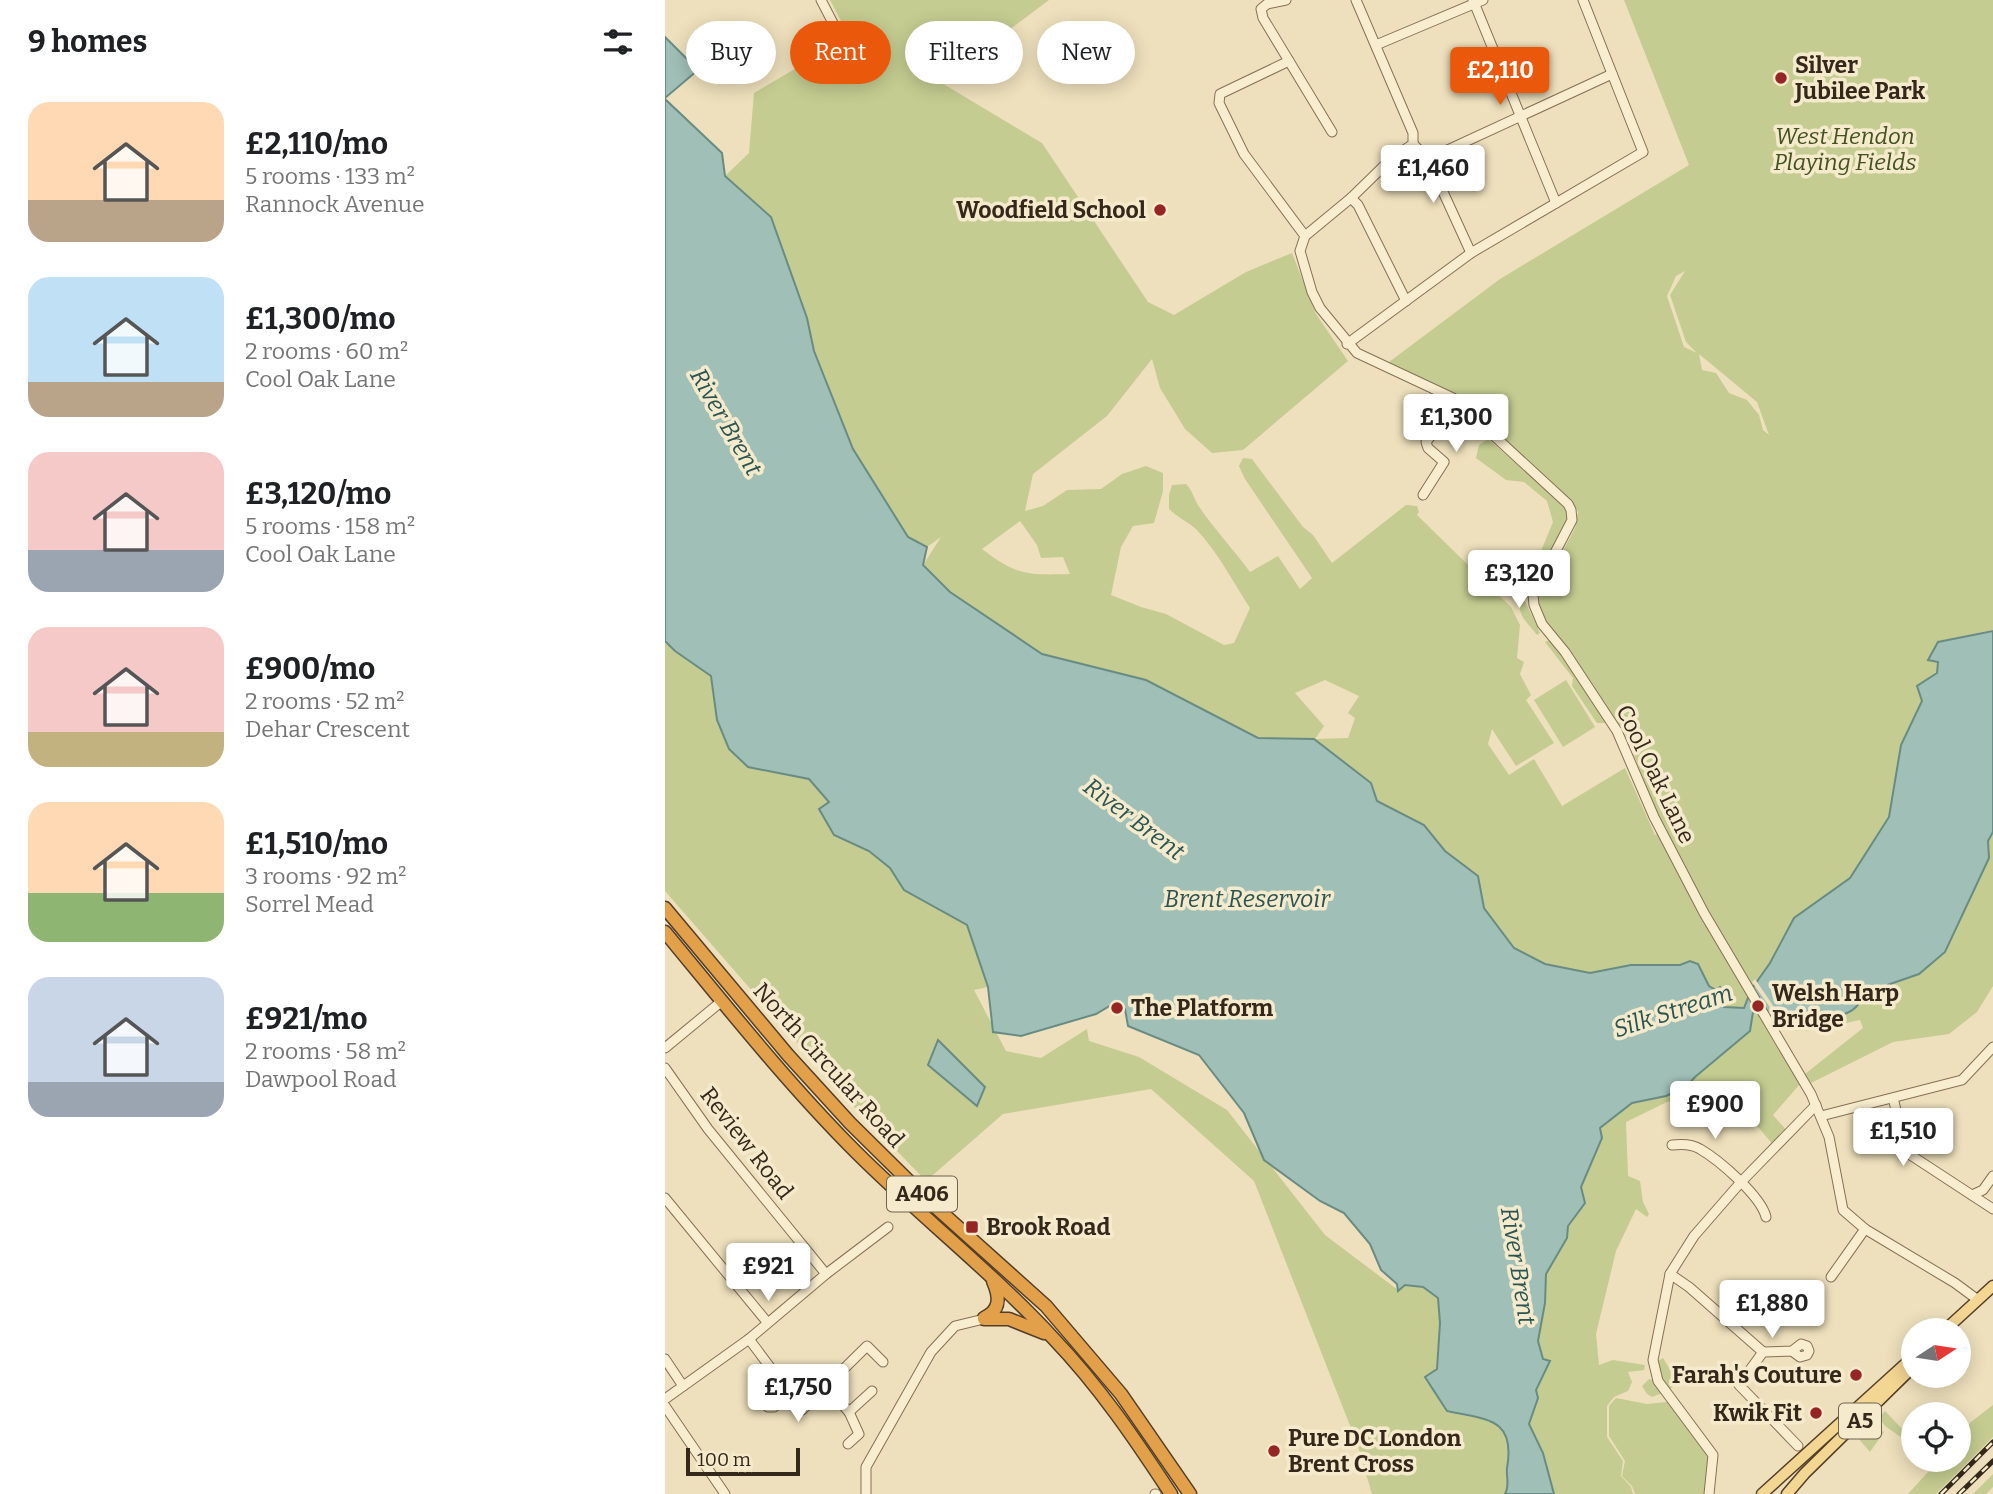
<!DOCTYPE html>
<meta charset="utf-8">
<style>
body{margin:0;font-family:Bitter,serif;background:#f2f2f2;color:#202124;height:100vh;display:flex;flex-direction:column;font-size:26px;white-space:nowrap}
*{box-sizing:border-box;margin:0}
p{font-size:23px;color:#757577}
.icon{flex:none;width:38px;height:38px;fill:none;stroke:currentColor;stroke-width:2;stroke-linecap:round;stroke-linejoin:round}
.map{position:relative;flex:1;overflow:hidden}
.details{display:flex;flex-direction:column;background:#fff;width:665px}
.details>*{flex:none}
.banner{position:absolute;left:21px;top:21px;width:665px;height:63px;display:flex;gap:14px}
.needle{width:46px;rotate:78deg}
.tools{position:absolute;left:1236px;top:1318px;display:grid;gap:14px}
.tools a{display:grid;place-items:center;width:70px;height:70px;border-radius:50%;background:#fff;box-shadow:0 4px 18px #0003;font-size:35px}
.scale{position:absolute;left:21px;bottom:18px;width:114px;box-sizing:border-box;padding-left:7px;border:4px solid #34281b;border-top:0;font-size:19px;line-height:24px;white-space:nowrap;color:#34281b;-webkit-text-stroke:5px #f5eacc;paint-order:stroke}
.price{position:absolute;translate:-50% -60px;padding:0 16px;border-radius:7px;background:#fff;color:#222;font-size:23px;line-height:46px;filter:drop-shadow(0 2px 4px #0008)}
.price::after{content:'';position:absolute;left:50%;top:42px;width:21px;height:16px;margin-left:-10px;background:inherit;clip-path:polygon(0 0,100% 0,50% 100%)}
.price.on{background:#ea580c;color:#fff}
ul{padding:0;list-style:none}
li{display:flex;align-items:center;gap:21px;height:175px;padding:0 28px}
li span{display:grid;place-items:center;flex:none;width:196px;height:140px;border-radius:21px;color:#555}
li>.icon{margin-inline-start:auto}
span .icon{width:84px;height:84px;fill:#fffc;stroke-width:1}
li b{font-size:30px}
h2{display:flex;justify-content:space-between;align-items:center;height:84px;padding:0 28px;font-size:30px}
.chip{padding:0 24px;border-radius:32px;background:#fff;box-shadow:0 4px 18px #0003;font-size:24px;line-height:63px}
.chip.on{background:#ea580c;color:#fff}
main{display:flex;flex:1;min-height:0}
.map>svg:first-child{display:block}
</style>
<main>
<section class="details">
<h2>9 homes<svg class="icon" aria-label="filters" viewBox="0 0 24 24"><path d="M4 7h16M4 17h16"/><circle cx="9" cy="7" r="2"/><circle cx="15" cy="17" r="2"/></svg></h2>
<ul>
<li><span style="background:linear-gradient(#ffd9b3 70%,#b9a48a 0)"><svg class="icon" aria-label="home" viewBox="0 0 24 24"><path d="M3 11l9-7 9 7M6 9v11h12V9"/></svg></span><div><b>£2,110/mo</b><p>5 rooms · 133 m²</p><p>Rannock Avenue</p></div></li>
<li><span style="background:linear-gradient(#bfe0f5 75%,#b9a48a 0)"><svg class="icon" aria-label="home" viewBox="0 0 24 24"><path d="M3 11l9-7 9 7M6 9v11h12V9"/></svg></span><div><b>£1,300/mo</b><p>2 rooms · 60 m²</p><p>Cool Oak Lane</p></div></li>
<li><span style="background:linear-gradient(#f6c9c9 70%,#9aa5b1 0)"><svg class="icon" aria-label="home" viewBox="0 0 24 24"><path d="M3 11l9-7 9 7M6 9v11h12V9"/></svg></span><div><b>£3,120/mo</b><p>5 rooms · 158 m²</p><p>Cool Oak Lane</p></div></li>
<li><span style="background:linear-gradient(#f6c9c9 75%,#c2b280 0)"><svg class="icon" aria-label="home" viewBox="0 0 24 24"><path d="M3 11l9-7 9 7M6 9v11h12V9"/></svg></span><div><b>£900/mo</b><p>2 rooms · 52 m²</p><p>Dehar Crescent</p></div></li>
<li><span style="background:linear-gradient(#ffd9b3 65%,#8fb573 0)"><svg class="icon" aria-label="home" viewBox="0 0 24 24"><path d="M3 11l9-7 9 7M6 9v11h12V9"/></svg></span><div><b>£1,510/mo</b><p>3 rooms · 92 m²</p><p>Sorrel Mead</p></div></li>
<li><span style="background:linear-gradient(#c9d6e8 75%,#9aa5b1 0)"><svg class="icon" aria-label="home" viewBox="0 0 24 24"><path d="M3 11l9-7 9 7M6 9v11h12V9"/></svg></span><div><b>£921/mo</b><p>2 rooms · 58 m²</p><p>Dawpool Road</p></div></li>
</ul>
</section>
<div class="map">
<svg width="1328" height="1494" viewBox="0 0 1328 1494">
<rect width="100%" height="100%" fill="#eee0bc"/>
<g fill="#c4cc91" fill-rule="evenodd">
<path d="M165,0h219l-109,82 102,61 106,159 26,13 72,-43 46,-19 24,61 32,47 -105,89 -31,3 -27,-24 -25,-41 -8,-29 -45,57 -74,58 -8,37 18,-5 24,-16 34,-1 21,-15 24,-8 17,7v18l-9,32 -21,3 -12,21 -10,48 30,12 25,7 58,31 10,-2 16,-35c-17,-26 -32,-56 -54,-79 -8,-7 -19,-12 -27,-20v-14l3,-10 14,-1c7,7 8,16 14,24 15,22 34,42 50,64l28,-16 22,33 12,-11 -67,-99 -6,-13 4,-8 9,1 51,68 10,8 19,28 74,-58 11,1 2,6 -2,3 94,92 9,18 -3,33 7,4 -4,12 11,21 -5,5 28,43 -38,23 -24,-37 -4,15 21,31 25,-16 28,47 63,-38 30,67 12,-6 -7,-9 -34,-85 -55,-83 -28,-35 -6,-17 38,-72 3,-16 -4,-7 -144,-121 1,-3 -3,1 -39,-20 111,-83 189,-114 -65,-165h369v630l-54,11 -10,17 9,3 -1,11 -20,14 5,14 -21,45 -11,71 -38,61 -58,41 -24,45 -19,27 -7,18 -20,-1 -5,-8 10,-5 -20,-8 -11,-22 -67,1 -41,8 -45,-9 -31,-15 -30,-41 -6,-32 -33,-25 -21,-26 -47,-24 -63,-61 -56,-2 -112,-58 -104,-26 -92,-62 -27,-27 18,-28 -14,10 -19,-10 -55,-88 -39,-98 -7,-33 -82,-142 24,-23 5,-60 63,-37 8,-21 40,38 -8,-22zM1020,271l-15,24 16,47 11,11 -13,-6 -17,-51 9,-20zM1034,354l58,48 12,33 -6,-5 -4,-15 -12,-15 -18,-7 -13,-20 -14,-3zM355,521l17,24 4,13 22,-1 7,17c-42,1 -53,2 -88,-25zM660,680l34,16 -11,17 7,5 -7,20 -33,1 9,-13 -29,-33z"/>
<path d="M823,439l76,66 5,13 -34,71h-8l2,-9 24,-58 -6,-21 -23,-19 -18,-2 -30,-22 3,-13z"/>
<path d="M860,601l15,32 -3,2c-8,-11 -16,-15 -18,-30z"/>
<path d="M885,640l15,18 37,56 3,9h-8l-25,-37 1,-8 -28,-36z"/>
<path d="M0,641l10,11 36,24 6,44 12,29 19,18 61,12 20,23 5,33 35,16 21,17 14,22 63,35 21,62 -14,3 32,61 35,7 46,-29 2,12 50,16 88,53 98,125 73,55 8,-5 17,3 15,11 2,24 -3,46 -12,8 21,35c38,8 71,6 61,55 -1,10 3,19 -2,27h-133l-14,-48 -104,-265 -103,-92 -148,25 -77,67 -83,-86 -178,-204z"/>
<path d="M901,680l29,47 -32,20 -29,-47z"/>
<path d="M1328,833v153l-16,26 -28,22 -56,8 -82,41 -6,-9 58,-46 -3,-8c-28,5 -73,24 -93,-5l40,5 35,-6 13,-6 10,-15 53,-18 27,-24 44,-93 -1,-17z"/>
<path d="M1088,1012l5,1 42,71 -27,31 16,18 -14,14 -23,-27 -17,-2 -30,-21 -38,5 -41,20 2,54 12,5 3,21 6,12 -2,3 -11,-8 -20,42 -20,83 3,31 14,-5 32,5 -1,5 -16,2 4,10 -4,9 -14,6 -7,9v31l16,24 -2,15 10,11 2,7h-79l-11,-42 -14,-29 8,-24 -1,-9 14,-29 -7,-3 -6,-16 8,-38 1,-30 20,-35 2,-12 17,-23 -4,-17 21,-49 -2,-9 32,-26 34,-7 20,-9 8,-10 56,-46z"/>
<path d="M998,1358l15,24 -9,8 -10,-15 -1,-14z"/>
<path d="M984,1379l7,2 6,12 -10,4 -5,-3 -5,-8z"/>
<path d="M951,1398l31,6 20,-2 41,53 -3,39h-70l-3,-8 -10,-10 3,-15 -16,-25v-30z"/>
<path d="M1328,1405v32l-57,57h-28l31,-34h19v-23l13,-15z"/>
<path d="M1220,1411l22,23 -5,4 -17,-12 -6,-9z"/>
<path d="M1205,1424l14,8 -14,20 -12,-14z"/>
<path d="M1328,1474v13l-7,7h-13z"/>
</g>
<g fill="#a0bfb6" stroke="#688c84" stroke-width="2">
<path d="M0,37l33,33 -33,28z"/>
<path d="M0,99l57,54 3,23 46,41 36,101 7,33 39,98 55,88 19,10 -4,18 27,27 92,62 104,26 112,58 56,1 57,44 6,18 47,24 21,26 33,25 6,32 30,40 31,16 45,9 41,-8h49l10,-4 8,3 11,22 7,4 4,-3 3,4 6,1 1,2 -11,5 5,8 20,1 7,-18 19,-27 24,-45 56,-40 39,-61 12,-72 21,-44 -5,-15 20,-13 1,-11 -10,-2 10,-18 55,-11v201l-5,9 1,17 -44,94 -26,22 -55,19c-2,4 -5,11 -8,14 -18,19 -80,10 -103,5l-3,19 -55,46 -9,10 -20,9 -34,7 -32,25 2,10 -21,49 4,16 -17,23 -1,12 -21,36 -1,29 -7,38 5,18 7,2 -14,29 2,8 -9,26 14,29 11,41h-49c5,-9 1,-17 2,-26 9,-51 -21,-48 -60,-57l-22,-34 12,-8 3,-46 -2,-25 -15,-11 -18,-2 -7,6 -1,-7 -16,-14 -11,-26 -26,-31 -24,-12 -56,-41 -20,-47 -45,-58 -71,-29 -3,-17 -7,-8 -22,13 -75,22 -28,-4 -5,-45 -21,-62 -63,-35 -14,-22 -21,-17 -35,-16 -15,-26 10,-7 -20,-23 -61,-12 -19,-18 -12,-29 -6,-44 -36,-25 -10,-10z"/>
<path d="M273,1040l47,47 -8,19 -49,-41z"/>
</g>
<path fill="#eee0bc" d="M1090,979l17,25 8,16h-5l-6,-14 -17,-24z"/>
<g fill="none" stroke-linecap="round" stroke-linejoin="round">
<g stroke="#867056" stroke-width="11">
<g id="minor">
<path d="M156,0l27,52"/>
<path d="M621,0l-19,4 -6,5 2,9 69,114"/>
<path d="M691,0l57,133v11l-22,15 -40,39 -46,38 -5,15 12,41 8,16 37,45 96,45 115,106 3,6 1,10 -39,75 1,10 8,19 23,28 52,79 37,86 50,96 107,181 18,43 14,73 22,19 90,54 23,17"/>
<path d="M808,0l83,203"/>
<path d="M711,45l107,-45"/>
<path d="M624,61l-69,33 -1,9 25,51 61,82"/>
<path d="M748,144l15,15 43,94"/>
<path d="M763,159l184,-85"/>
<path d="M686,198l7,7 48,96"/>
<path d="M682,344l124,-91 172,-101 -60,-152"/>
<path d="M758,495l21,-33 -16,-14 -2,-6 32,-40"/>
<path d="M0,1048l57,-47"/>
<path d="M0,1068l43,61 118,145"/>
<path d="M1228,1098l13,51 3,5 84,55"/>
<path d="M1156,1116l141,-36 31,-33"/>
<path d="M1007,1145c9,-1 20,-1 28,4 19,11 61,47 66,68"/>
<path d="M1307,1195l11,-5 10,-14"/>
<path d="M0,1198l102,124"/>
<path d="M1005,1274l19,13 74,65 -24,33 59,61"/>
<path d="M1166,1277l34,-48"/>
<path d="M84,1339l53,71 65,-64 16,16"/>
<path d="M1098,1352l29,-1 9,-7 6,2 2,5 -2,4 -7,2 -8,-6"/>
<path d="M0,1359l18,27"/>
<path d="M162,1387l22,25 23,-21"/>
<path d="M92,1398l11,9h6l16,-13"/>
<path d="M0,1399l84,-60 77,-65 62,-47"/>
<path d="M0,1406l60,88"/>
<path d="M183,1444l11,-10 -10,-22"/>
<path d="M201,1494v-27l65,-115 24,-26 29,-7"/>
<path d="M490,1494h1"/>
<path d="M1044,1494l4,-39 -55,-74 -5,-21 17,-86 24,-38 47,-54 75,-77"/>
</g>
</g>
<g stroke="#533e2a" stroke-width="13">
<g id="major">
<path d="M1280,1330l48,-44"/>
<path d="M1097,1494l151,-137"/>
<path d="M1122,1494l18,-21 108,-106"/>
</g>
</g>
<g stroke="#533e2a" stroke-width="15">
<g id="highway">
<path d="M0,908l123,147 62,68 80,79 116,104 75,88 69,100"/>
<path d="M0,932c62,75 123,152 191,220 64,64 136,120 197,186 46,48 82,101 118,156"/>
<path d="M319,1318c17,-8 16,-21 9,-37"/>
<path d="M319,1319h25l35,14"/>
</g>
</g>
<use href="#minor" stroke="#f9edcf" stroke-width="9"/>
<use href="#major" stroke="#f3d692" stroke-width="10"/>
<use href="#highway" stroke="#e1a049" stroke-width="12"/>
<g stroke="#34281b" stroke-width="5">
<g id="rail">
<path d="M1276,1494l52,-52"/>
<path d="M1294,1494l34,-33"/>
</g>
</g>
<use href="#rail" stroke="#f5eacc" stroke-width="2.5" stroke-dasharray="8" stroke-linecap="butt"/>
</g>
<g fill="#952625" stroke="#f5eacc" stroke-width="2.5">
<circle cx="1116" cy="78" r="7"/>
<circle cx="495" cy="210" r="7"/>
<circle cx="1093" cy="1006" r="7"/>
<circle cx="452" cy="1008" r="7"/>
<rect x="300" y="1220" width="14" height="14" rx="3.5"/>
<circle cx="1191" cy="1375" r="7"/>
<circle cx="1151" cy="1413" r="7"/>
<circle cx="609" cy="1451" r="7"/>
</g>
<g text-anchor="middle" stroke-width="7" stroke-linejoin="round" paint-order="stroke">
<g fill="#f5eacc" stroke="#6e6250" stroke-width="2">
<rect x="222" y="1176.5" width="70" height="35" rx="5"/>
<rect x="1174" y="1403.5" width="42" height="35" rx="5"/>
</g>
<g font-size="21" font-weight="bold" fill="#34281b">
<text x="257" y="1201">A406</text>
<text x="1195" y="1428">A5</text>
</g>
<g font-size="23" font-weight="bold" fill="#34281b" stroke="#f5eacc" text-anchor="start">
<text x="1130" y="73">Silver<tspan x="1130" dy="26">Jubilee Park</tspan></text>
<text x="481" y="218" text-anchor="end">Woodfield School</text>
<text x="1107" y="1001">Welsh Harp<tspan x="1107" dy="26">Bridge</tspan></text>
<text x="466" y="1016">The Platform</text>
<text x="321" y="1235">Brook Road</text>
<text x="1177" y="1383" text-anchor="end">Farah's Couture</text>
<text x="1137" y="1421" text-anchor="end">Kwik Fit</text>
<text x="623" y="1446">Pure DC London<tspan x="623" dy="26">Brent Cross</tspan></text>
</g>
<g font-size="23" font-style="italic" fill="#445121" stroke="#f5eacc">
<text x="1180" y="144">West Hendon<tspan x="1180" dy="26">Playing Fields</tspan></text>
</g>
<g font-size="23" fill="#34281b" stroke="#f5eacc">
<text transform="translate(991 774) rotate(64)" y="8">Cool Oak Lane</text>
<text transform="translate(164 1065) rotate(48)" y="8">North Circular Road</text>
<text transform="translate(82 1143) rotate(52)" y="8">Review Road</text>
</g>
<g font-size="24" font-style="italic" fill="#2a5553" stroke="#f5eacc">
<text transform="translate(61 422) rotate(60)" y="8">River Brent</text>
<text transform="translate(469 819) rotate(37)" y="8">River Brent</text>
<text x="582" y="907">Brent Reservoir</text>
<text transform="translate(1008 1011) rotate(-18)" y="8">Silk Stream</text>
<text transform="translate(853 1266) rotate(81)" y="8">River Brent</text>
</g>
</g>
</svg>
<div class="tools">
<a><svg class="needle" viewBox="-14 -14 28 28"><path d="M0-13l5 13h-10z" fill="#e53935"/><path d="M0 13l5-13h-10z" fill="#757577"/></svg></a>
<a><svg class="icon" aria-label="locate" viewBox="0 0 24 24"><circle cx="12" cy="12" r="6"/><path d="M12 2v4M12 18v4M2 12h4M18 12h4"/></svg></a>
</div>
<div class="scale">100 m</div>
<b class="price on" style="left:835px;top:107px">£2,110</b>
<b class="price" style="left:768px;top:205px">£1,460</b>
<b class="price" style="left:791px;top:454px">£1,300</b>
<b class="price" style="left:854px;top:610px">£3,120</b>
<b class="price" style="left:1050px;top:1141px">£900</b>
<b class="price" style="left:1238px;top:1168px">£1,510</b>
<b class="price" style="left:103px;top:1303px">£921</b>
<b class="price" style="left:1107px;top:1340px">£1,880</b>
<b class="price" style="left:133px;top:1424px">£1,750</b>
<div class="banner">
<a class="chip">Buy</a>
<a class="chip on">Rent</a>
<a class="chip">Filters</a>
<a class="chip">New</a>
</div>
</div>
</main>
